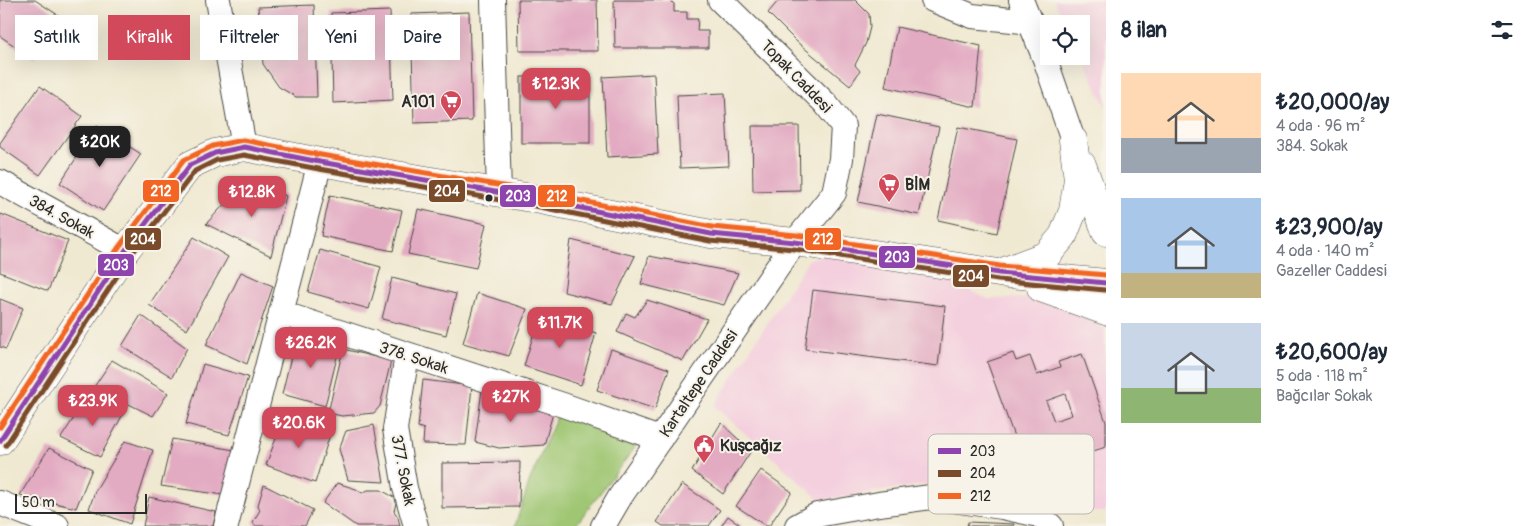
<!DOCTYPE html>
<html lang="tr">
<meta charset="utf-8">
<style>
body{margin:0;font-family:Pangolin,sans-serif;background:#f2f2f3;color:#1f2937;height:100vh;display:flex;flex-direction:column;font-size:19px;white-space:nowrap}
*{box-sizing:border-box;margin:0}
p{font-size:16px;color:#747a83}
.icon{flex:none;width:28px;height:28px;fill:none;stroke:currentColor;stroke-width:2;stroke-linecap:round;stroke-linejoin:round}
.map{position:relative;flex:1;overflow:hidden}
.drawer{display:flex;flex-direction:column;background:#fff;width:425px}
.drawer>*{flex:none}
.hud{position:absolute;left:15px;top:15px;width:475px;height:45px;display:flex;gap:10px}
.buttons{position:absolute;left:1040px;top:15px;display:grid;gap:10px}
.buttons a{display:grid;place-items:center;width:50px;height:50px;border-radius:0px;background:#fff;box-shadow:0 5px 20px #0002;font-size:25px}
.scale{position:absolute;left:15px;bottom:12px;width:132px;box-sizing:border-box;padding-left:5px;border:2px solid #2b2b2b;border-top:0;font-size:14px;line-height:18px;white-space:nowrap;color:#2b2b2b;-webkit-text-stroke:4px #f7f3e8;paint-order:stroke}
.price{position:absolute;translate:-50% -42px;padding:0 11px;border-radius:10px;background:#d1495b;color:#fff;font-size:16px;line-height:32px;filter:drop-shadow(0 1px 2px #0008)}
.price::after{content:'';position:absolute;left:50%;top:30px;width:15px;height:11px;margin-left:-8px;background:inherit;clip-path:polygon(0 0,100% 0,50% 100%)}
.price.current{background:#222;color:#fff}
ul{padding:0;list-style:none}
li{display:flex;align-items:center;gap:15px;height:125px;padding:0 15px}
li span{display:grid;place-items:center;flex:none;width:140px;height:100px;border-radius:0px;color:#555}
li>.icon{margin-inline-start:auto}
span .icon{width:60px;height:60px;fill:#fffc;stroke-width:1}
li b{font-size:21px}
h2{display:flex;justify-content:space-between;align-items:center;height:60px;padding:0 15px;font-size:21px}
.tag{padding:0 18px;border-radius:0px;background:#fff;box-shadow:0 5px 20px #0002;font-size:18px;line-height:45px}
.tag.current{background:#d1495b;color:#fff}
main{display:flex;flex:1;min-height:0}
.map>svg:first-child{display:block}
</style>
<main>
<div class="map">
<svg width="1106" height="526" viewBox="0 0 1106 526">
<rect width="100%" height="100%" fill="#f7f3e8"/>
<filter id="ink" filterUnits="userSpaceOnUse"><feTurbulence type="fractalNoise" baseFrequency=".02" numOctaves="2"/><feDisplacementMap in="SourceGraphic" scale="10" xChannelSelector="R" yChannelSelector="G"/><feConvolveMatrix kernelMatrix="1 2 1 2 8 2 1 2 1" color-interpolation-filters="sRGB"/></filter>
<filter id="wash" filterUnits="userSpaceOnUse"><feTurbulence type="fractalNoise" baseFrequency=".0096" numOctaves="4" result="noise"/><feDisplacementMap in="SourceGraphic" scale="20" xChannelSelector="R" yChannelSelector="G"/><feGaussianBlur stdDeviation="1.12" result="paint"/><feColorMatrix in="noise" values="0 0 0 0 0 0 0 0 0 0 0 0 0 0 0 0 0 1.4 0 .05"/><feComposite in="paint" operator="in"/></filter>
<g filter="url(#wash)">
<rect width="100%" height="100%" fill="#f0e9d2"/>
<g fill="#f4cfde">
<path d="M1054,0h52v107l-25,-51v-32h-15z"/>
<path d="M822,255l123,23 43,21 37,-1 46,12 34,19 1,183h-39l-29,-9 -47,-10 -63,-9 -108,16 -106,-94 95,-147z"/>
</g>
<path fill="#9fc672" stroke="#65784e" d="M560,409l82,29 -67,88h-60l15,-46z"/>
<g id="blocks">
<g fill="#e3abc2" fill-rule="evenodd">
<path d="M0,0h35l26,17 -27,42 -34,-23z"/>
<path d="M518,0h79l1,51h-79z"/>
<path d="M614,0h56l4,4v8h13v7h11l-1,12h11v17h-93z"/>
<path d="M779,0h76l14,14 1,13 -4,16 -11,22 5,6 -10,15 -53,-44 -29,-29z"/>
<path d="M314,5l3,92h-21l-17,-10 -16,-23 -5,-57z"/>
<path d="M390,11l3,89 -60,3 -2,-90z"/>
<path d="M469,12l3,109 -58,2 -3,-109z"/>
<path d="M897,27l84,19 -6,61 -90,-20z"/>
<path d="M654,74l4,80 -51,3 -4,-80z"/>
<rect x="521" y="77" width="69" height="66"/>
<path d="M40,86l42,30 -42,59 -40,-28v-4z"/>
<path d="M725,93l4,73 -49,2 -3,-73z"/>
<path d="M877,114l62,13 -20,88 -61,-13z"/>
<path d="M97,126l44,28 -38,57 -43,-28z"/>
<path d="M752,126h47l1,64 -47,1z"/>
<path d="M958,127l59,12 -20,94 -59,-13z"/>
<path d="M258,185l28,11 -15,60 -65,-32 26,-28 10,4 5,-10 7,4z"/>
<path d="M330,195l72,15 -9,41 -72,-15z"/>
<path d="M418,209l68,15 -10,44 -68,-14z"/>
<path d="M1,214l67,27 -20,50 -48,-19v-55z"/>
<path d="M194,237l34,20 -41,73 -38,-25z"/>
<path d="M571,240l64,16 -23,48 -48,-12z"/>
<path d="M320,250l61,17 -12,42 -61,-17z"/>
<path d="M649,256l89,17 -14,32 -83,-21z"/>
<path d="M241,272l32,14 -26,78 -41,-19z"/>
<path d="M392,278l64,16 -10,41 -64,-16z"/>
<path d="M813,290l132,16 -7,60 -133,-17z"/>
<path d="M477,293l50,16 -18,47 -46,-13z"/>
<path d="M0,299l23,9 -17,41 -6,-2z"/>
<path d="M647,300l60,19 -24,42 -66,-29 9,-19 9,4z"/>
<path d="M540,313l56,20 -15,52 -57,-19z"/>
<path d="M141,315l46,33 -15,29 -50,-31z"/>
<path d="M297,332l43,13 -15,61 -43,-12z"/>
<path d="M343,349l48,12 -11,45 -6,7 -32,3 -14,-3z"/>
<path d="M611,349l58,20 -14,40 -58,-19z"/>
<path d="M1013,353l3,8 14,-5 7,19 23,-8 -2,-5 24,-8 24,68v25l-16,5 -4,-12 -23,8 10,27 -15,5 3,8 -25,9 -49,-135zM1065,394l7,21 -18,6 -8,-20z"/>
<path d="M112,360l56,33 -15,23 -59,-29z"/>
<path d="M203,364l45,13 -19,58 -43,-11z"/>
<path d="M423,380l49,6 -6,59 -43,-1 1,-15 -6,-2z"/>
<path d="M482,390l71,23 -9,32 -45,3 -24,-6z"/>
<path d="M88,396l35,18 -23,43 -39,-19z"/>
<path d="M284,417l47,14 -16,52 -49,-18z"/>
<path d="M721,423l30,28 -28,43 -31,-23z"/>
<path d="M374,425l10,57 -36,-2 -9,-31 7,-18z"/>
<path d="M172,439l62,11 -10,45 -63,-9z"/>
<path d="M125,441l28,9 -23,74 -41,-15 6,-18z"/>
<path d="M49,448l43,21 -16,39 -56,-13z"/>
<path d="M520,462l-1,45 -77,1v-45z"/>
<path d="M761,470l31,22 -23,34h-3l-30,-20z"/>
<path d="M337,483l19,6 6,4 6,-3h13l16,9 -3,12 4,6 2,9h-44l-33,-23z"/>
<path d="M682,484l38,26 -11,16h-46l-6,-4z"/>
<path d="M264,485l49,25 -8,16h-50l-2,-4 7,-12 -2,-5z"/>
<path d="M149,497l67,15 -3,14h-70z"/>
<path d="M728,516l14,10h-21z"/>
<path d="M968,522l46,2v2h-47z"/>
</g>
</g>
</g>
<g filter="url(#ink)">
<use href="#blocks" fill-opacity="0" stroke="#494844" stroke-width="1"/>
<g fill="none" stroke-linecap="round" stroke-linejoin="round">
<g stroke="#494844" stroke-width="26">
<g id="minor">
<path d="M218,0l26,147"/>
<path d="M493,0l6,192"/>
<path d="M933,0l39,16 59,6"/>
<path d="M1021,0l24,59 28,81"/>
<path d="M0,182l125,69"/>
<path d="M281,313l282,92 97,34"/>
<path d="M407,355l-12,74 10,59 11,38"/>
<path d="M0,503l57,23"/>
<path d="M226,526l94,-364"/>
<path d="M603,526l17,-29 175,-255 39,-49 7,-34 2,-33 -18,-23 -105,-103"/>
<path d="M797,526l20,-11 62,-11 52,-7 71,10 37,8 12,11"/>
</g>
</g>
<g stroke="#494844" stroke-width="29">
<g id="major">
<path d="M1082,165l24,67"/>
<path d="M1005,271l42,-16 16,-19 10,-25 5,-32 -5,-39"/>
<path d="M1041,288l65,23"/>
<path d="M0,441l125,-190 65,-86 25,-12 29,-6 76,15 211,36 180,36 84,8 204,31 107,10"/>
</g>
</g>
<use href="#minor" stroke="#fff" stroke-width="24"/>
<use href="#major" stroke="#fff" stroke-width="28"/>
<g stroke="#f7f3e8" stroke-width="9">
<path id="bus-1" d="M0,441l125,-190 65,-86 25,-12 29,-6 76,15 211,36 180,36 84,8 204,31 107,10"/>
</g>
<g stroke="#f7f3e8" stroke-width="9">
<path id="bus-2" d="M6,445l125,-190 64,-84 22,-11 27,-5 75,14 211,36 180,36 84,8 204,31 107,10"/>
</g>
<g stroke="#f7f3e8" stroke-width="9">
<path id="bus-3" d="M0,427l119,-180 65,-87 29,-14 30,-6 78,15 211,36 180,36 84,8 204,31 106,9"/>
</g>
<use href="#bus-1" stroke="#8e44ad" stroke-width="5"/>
<use href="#bus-2" stroke="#7a4b2a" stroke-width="5"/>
<use href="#bus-3" stroke="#f26522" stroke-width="5"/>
</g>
</g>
<defs>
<g id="supermarket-pin" transform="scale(1.125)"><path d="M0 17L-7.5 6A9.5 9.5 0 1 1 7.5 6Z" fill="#d1495b" stroke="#f7f3e8"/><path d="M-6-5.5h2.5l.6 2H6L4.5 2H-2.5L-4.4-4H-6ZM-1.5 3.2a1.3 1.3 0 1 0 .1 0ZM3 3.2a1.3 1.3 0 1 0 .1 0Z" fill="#fff"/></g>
<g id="civic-pin" transform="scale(1.125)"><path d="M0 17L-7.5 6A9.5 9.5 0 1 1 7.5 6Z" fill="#d1495b" stroke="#f7f3e8"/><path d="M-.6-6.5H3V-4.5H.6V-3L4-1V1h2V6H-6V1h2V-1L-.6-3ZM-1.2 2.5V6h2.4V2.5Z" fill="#fff"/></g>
</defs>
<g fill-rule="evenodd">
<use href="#supermarket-pin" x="451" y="101"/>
<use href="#supermarket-pin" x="889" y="184"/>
<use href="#civic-pin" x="704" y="445"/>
</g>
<circle fill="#2b2b2b" stroke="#f7f3e8" stroke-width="2" cx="489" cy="198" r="4.5"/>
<g text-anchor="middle" stroke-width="4" stroke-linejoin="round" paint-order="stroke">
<g font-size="16" fill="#2b2b2b" stroke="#f7f3e8">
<text transform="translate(797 76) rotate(46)" y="6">Topak Caddesi</text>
<text transform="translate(62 216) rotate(29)" y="6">384. Sokak</text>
<text transform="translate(414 357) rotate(18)" y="6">378. Sokak</text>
<text transform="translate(698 383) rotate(-56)" y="6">Kartaltepe Caddesi</text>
<text transform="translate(404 470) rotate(79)" y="6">377. Sokak</text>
</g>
<g font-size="16" font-weight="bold" fill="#2b2b2b" stroke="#f7f3e8" text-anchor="start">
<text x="435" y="107" text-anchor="end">A101</text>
<text x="905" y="190">BİM</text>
<text x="720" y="451">Kuşcağız</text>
</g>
</g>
<rect x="928" y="434" width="166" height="80" rx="8" fill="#f7f3e8" stroke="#bab7af" stroke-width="1"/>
<rect x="938" y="448" width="23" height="6" fill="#8e44ad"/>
<rect x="938" y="470" width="23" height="7" fill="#7a4b2a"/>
<rect x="938" y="493" width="23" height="6" fill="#f26522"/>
<g font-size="14" fill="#2b2b2b">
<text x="970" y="456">203</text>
<text x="970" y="478">204</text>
<text x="970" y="501">212</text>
</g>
<g stroke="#f7f3e8" stroke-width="2">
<rect x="428" y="179" width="38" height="24" rx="5" fill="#7a4b2a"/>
<rect x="142" y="179" width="38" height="24" rx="5" fill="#f26522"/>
<rect x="499" y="184" width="38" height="24" rx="5" fill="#8e44ad"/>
<rect x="537" y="184" width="39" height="24" rx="5" fill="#f26522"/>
<rect x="804" y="227" width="38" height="24" rx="5" fill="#f26522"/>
<rect x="124" y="227" width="38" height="24" rx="5" fill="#7a4b2a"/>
<rect x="878" y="245" width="38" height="24" rx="5" fill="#8e44ad"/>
<rect x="97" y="253" width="38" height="24" rx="5" fill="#8e44ad"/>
<rect x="952" y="264" width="38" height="24" rx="5" fill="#7a4b2a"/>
</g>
<g font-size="14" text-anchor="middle" font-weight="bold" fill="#fff">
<text x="447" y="196">204</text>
<text x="161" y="196">212</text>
<text x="518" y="201">203</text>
<text x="557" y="201">212</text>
<text x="823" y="244">212</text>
<text x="143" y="244">204</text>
<text x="897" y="262">203</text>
<text x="116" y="270">203</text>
<text x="971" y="281">204</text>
</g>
</svg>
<div class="buttons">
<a><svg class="icon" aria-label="locate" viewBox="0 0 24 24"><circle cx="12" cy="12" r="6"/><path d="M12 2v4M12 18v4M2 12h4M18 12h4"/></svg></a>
</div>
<div class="scale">50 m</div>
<b class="price" style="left:556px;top:110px">₺12.3K</b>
<b class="price current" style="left:100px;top:168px">₺20K</b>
<b class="price" style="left:252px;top:218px">₺12.8K</b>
<b class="price" style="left:560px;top:349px">₺11.7K</b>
<b class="price" style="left:311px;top:369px">₺26.2K</b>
<b class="price" style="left:511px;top:423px">₺27K</b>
<b class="price" style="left:93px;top:427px">₺23.9K</b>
<b class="price" style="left:299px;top:449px">₺20.6K</b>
<div class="hud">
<a class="tag">Satılık</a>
<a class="tag current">Kiralık</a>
<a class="tag">Filtreler</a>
<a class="tag">Yeni</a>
<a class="tag">Daire</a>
</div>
</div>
<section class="drawer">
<h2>8 ilan<svg class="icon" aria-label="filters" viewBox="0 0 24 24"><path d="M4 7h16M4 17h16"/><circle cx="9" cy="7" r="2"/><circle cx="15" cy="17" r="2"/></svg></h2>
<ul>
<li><span style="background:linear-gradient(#ffd9b3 65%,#9aa5b1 0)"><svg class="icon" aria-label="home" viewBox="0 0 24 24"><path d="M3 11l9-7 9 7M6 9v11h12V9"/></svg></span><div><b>₺20,000/ay</b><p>4 oda · 96 m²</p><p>384. Sokak</p></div></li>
<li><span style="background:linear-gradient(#a9c7e8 75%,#c2b280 0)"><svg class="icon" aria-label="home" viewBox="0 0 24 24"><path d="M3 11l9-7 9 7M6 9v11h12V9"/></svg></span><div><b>₺23,900/ay</b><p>4 oda · 140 m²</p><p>Gazeller Caddesi</p></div></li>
<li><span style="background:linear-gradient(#c9d6e8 65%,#8fb573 0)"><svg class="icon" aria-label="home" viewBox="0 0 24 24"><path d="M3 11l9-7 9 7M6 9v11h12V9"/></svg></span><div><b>₺20,600/ay</b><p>5 oda · 118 m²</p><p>Bağcılar Sokak</p></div></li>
</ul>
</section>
</main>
